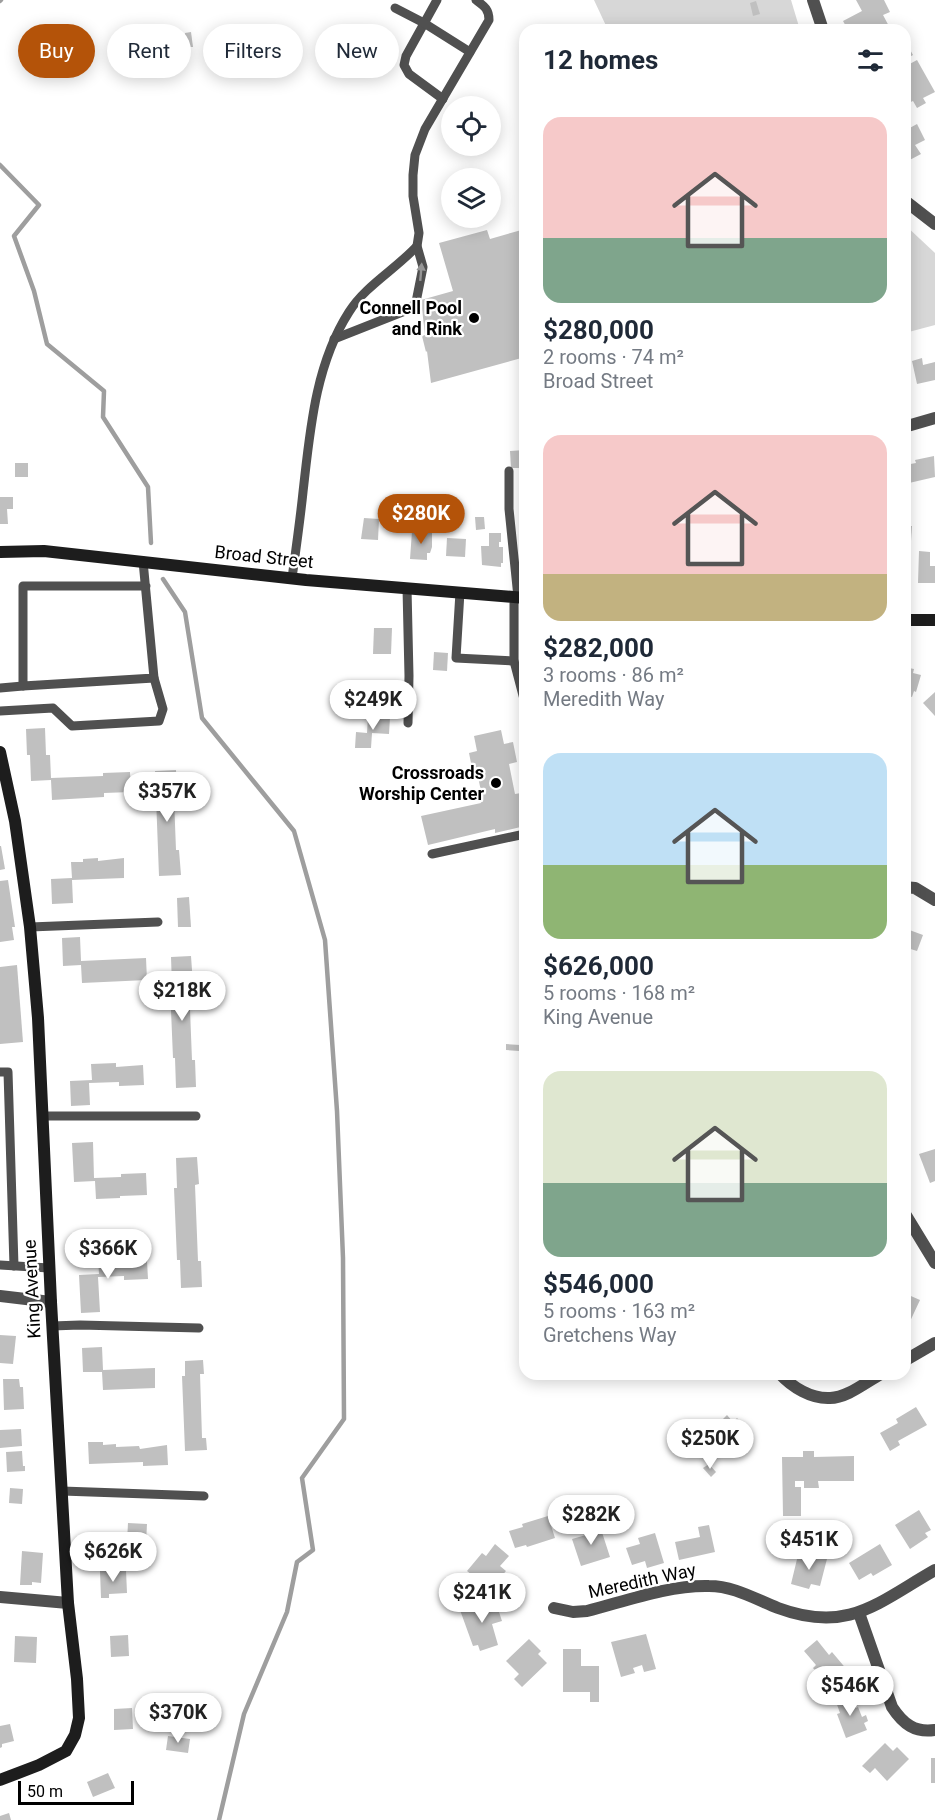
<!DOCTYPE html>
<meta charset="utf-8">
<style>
body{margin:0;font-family:Roboto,sans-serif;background:#f2f2f3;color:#1f2937;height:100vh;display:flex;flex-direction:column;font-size:22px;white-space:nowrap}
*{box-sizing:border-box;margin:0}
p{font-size:20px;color:#747a83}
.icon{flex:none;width:33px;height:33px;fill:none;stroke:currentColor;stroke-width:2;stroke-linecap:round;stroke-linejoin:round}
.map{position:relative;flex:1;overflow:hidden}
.details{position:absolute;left:519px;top:24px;width:392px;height:1356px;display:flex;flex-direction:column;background:#fff;border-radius:18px;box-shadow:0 3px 15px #0003}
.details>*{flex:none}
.banner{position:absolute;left:18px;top:24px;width:411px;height:54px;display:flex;gap:12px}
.fabs{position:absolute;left:441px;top:96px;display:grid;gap:12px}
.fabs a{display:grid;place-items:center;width:60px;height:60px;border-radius:50%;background:#fff;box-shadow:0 3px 15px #0003;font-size:30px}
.scale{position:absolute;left:18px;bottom:15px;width:116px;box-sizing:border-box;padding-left:6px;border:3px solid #000;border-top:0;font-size:16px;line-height:21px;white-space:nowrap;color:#000;-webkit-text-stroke:4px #fff;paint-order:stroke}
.price{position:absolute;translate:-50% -51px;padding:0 14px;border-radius:21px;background:#fff;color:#222;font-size:20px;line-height:39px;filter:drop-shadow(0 2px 3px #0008)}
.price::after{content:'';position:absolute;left:50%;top:36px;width:18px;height:14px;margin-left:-9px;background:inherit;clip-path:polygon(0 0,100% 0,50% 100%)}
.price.current{background:#b45309;color:#fff}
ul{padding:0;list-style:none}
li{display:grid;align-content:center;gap:12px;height:318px;padding:0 24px}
li span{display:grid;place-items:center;height:186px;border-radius:18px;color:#555}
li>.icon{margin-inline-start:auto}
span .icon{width:108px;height:108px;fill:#fffc;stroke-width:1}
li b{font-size:26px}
h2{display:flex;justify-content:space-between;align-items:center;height:72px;padding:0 24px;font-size:26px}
.pill{padding:0 21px;border-radius:27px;background:#fff;box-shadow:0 3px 15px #0003;font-size:21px;line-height:54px}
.pill.current{background:#b45309;color:#fff}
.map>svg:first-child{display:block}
</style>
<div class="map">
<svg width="935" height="1820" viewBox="0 0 935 1820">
<rect width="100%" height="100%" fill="#fff"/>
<g fill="#d7d7d7">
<path d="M594,0h197l9,30h-192z"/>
<path d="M904,224l31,29v72l-30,8z"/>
</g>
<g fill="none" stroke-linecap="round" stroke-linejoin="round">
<g stroke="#9e9e9e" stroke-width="4.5">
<path d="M0,1l1,-1"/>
<path d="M0,165l39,40 -25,31 20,55 13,53 57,47 -1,26 45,70 3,56"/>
<path d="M163,579l22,33 17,106 92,113 31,109 12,171 6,147 1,161 -42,59 11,72 -16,12 -10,50 -43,102 -25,106"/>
</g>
</g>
<g fill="#c0c0c0">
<path d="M856,0h28l6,12 -7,3 8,15h-17l-3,-5 -8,5h-15l-5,-9 19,-10z"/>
<path d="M756,1l4,13 -7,2 -3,-13z"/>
<path d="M191,32l2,15h-7l-1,-14z"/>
<path d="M904,39l9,16 -9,5z"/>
<path d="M917,60l18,32 -12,6 3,5 -9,5 -4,-7 -9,4v-38z"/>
<path d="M917,124l8,16 -10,5 6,9 -17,9v-35l2,2z"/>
<path d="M525,229v128l-94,26 -4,-32 -1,1 -4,-16 3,-1 -4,-35 32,-9 -14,-48 48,-13 3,9z"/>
<path d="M922,358l1,7 12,-3v18l-18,4 -5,-23z"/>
<path d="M525,450v18h-14l-1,-17z"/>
<path d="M934,456l1,21 -26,6 -4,-18 11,-2 -1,-3z"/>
<rect x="15" y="463" width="13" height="14"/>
<path d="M0,497h13v12h-6l1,15h-8z"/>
<path d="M475,517h9l1,12 -9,1z"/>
<path d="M364,518l15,1 -1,21 -17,-1z"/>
<path d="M904,526h8l-1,15h-7z"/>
<path d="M412,531l20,1v15l-2,6h-3v7l-17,-1z"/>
<path d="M489,533h12v9h-2v5h4v16h-2v4l-19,-2 -1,-19h8z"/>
<path d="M447,538l19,1 -1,18 -19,-1z"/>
<path d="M919,551l11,1v14h5v17h-17z"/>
<path d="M374,628h18l-1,26h-18z"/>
<path d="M434,652l14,1 -1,18 -14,-1z"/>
<path d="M904,667l10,2 -1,4 8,2 -5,17 -2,-1 -2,6 -8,-2z"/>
<path d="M935,692v24l-12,-13z"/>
<path d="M368,716l22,1 -1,17 -17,-1 -1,15h-16l1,-16 11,1z"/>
<path d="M45,728l1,27h4l1,23 52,-2v-3l27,-1 1,20 -27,1v4l-52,3 -1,-20 -20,1 -1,-26h-3l-1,-26z"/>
<path d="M501,730l3,14 9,-2 4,20 -8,2 6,30 6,-1 1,4h3v29l-30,7v-4l-67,16 -7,-29 60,-13 -2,-6 3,-1 -5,-24 -4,1 -4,-20 8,-2 -3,-15z"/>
<path d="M176,770l1,27 -3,1 2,52h3l2,25 -22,1 -4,-105z"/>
<path d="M907,822l2,20h-5v-19z"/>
<path d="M0,846h1l4,23 -5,1z"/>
<path d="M98,858v3l26,-3v20l-52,2 1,23 -21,1 -1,-25 21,-1 -1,-16h12v-3z"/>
<path d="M8,880l7,47h-3l2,13 -14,2v-61z"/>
<path d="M189,897l2,30h-13l-1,-29z"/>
<path d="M904,928l19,7 -6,16 -13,-4z"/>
<path d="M80,937l1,24 65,-3 1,22 -65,3 -1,-18 -18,1 -1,-28z"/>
<path d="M191,956l2,28h-4l3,76h3l1,27 -20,1 -1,-30h-2l-3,-72h2l-1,-29z"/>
<path d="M17,965l6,77 -23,2v-77z"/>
<path d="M506,1044l14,1 -1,6 -13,-1z"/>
<path d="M116,1063v4l27,-2 1,20 -25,1v-4l-30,1 1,22 -19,1 -1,-25 22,-1 -1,-16z"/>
<path d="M93,1142l1,36 27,-1v-3l25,-1 1,22 -27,1v2l-24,1 -1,-18 -21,1 -2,-39z"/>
<path d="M935,1149v32l-5,2 -11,-29z"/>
<path d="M197,1157l2,27 -4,1 3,76h3l1,26 -21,1 -1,-28h-3l-3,-72h3l-1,-30z"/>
<path d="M122,1258v4l25,-1 1,18 -24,1v-4l-26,1 2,35 -19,1 -2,-38 20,-1 -1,-15z"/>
<path d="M904,1293l16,7 -14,30 -2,-1z"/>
<path d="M0,1335l16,1 -3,28 -13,-1z"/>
<path d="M102,1347l1,23 52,-2v20l-52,2 -1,-18h-19l-1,-24z"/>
<path d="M203,1360l1,14h-4l2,64h4l1,12 -22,1 -3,-75h3v-15z"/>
<path d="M3,1379h16l1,8h3l1,22 -20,1z"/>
<path d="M916,1407l11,18 -29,16 2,4 -10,6 -10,-18 18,-10 -2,-4z"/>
<path d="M727,1415l6,7 4,-4 16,17 -11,11 -23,-23z"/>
<path d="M21,1429l1,17 -22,2v-18z"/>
<path d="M88,1442h15v3l13,-1v3l23,-1 1,3 27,-4 1,20 -25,1v-4l-54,2z"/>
<path d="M22,1451l1,15h2v5l-18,1 -1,-20z"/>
<path d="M803,1451h11v6l40,-1v25h-36l1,7h-15v-7h-9v6h6v29h-18l-1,-59h21z"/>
<path d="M709,1464l7,8 -5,5 -8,-9z"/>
<path d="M10,1488l13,1 -1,15 -13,-1z"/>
<path d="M919,1510l12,20 -6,3 3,4 -18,12 -15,-24z"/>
<path d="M548,1516l7,22 -28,9 -1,-2 -11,3 -6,-17 14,-4 -1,-3z"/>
<path d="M128,1523l19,1 -1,19 -19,-1z"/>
<path d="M599,1523l11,34 -29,9 -9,-27 14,-4 -2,-7z"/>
<path d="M709,1525l6,27 -36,8 -4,-18 25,-5 -2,-10z"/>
<path d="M776,1530l6,14 -5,2 -6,-13z"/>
<path d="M655,1533l9,30 -17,5 -2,-7 -13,4 -6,-17 14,-4 -2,-6z"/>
<path d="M106,1536l1,13h-19v-12z"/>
<path d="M495,1544l14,12 -9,10 6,5 -16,18 -23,-18 15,-18 4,3z"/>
<path d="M880,1544l12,21 -19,11 -2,-3 -12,7 -10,-17z"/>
<path d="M22,1551l21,2 -2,30 -9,-1v3h-12z"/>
<path d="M816,1552l12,3 -8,31 -9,-2 -2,5 -18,-5 7,-29 16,5z"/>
<path d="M126,1570l1,23 -18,1v4h-8l-1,-27z"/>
<path d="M490,1600l3,8 4,-2 5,15 -10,3 6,21 -18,6 -2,-6 -5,1 -13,-36z"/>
<path d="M646,1634l10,35 -12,3 -2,-7 -9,3 2,5 -14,4 -10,-35z"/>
<path d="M128,1635l1,21 -18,1 -1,-21z"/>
<path d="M15,1636l22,1 -1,26 -22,-1z"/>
<path d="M529,1639l12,12 -3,3 9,9 -25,24 -8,-8 5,-5 -13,-13z"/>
<path d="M817,1640l12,15 3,-3 16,19 -19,16 -16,-19 3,-3 -12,-14z"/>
<path d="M563,1649h18v17h18v36h-9v-10h-27z"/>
<path d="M851,1694l5,14 2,-1 4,10 4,-2 2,6 -4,2 3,7 -21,8 -9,-24 3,-1 -5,-14z"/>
<path d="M132,1708l1,21 -19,1v-21z"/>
<path d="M10,1724l4,17 -12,3v3l-2,1v-22z"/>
<path d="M168,1736l22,3 -2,14 -22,-3z"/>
<path d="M885,1743l8,8 4,-4 12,12 -22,22 -12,-13 -5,5 -8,-7z"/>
<rect x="931" y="1758" width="4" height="25"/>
<path d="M108,1773l7,15 -22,9 -6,-15z"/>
<path d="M9,1813l2,7h-11v-4z"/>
</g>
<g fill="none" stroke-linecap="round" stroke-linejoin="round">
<g stroke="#505050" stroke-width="9">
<path d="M437,0l-31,56 -2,9 5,9 34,25"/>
<path d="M395,8l29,15 46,29"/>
<path d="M334,339l76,-30 6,-7 7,-35 -6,-21 2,-13 -6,-37v-21l2,-20 10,-26 64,-109c0,-11 -5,-14 -13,-20"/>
<path d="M509,471v38l9,88"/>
<path d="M143,561l11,117 -131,8v-100h123"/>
<path d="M292,578c4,-29 8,-57 11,-86 7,-61 12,-127 46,-180 16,-26 47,-43 68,-66"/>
<path d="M407,588l2,88 -1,47"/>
<path d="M460,592l-4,66 58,3"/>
<path d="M514,597v64l11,42"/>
<path d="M0,688l23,-2"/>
<path d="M0,711l53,-3 19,18 87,-5 4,-12 -9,-31"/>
<path d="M432,854l93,-20"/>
<path d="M30,927l128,-5"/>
<path d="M0,1072h8l6,194"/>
<path d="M43,1116h153"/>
<path d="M0,1265l49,3"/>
<path d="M52,1326l28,-1 119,3"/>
<path d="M62,1491l142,5"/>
</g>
<g stroke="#505050" stroke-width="12">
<path d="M813,0l10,30"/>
<path d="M904,200l31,24"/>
<path d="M904,427l31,-9"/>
<path d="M904,887l11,1 20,12"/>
<path d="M904,1212l31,51"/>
<path d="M0,1296l51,6"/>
<path d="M904,1361l31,-18"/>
<path d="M780,1374c12,13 31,25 50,24 17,0 36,-16 51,-24"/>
<path d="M0,1597l68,6"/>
<path d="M554,1608l19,4 14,-1c39,-10 81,-26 122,-25 25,0 46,13 69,22 70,26 99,-5 157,-38"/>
<path d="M859,1613l33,94c11,17 23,26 43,23"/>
</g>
<g stroke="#1d1d1d" stroke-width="12">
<path d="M0,552l44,-1 262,29 219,18"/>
<path d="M904,620h31"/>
<path d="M0,752l15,69 15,106 8,91 13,284 17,301 9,76 2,39 -4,17 -9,16 -27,14 -39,15"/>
</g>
</g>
<defs><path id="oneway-solid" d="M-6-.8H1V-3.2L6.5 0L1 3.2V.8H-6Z" transform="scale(1.5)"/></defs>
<use fill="#969696" href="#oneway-solid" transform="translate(421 272) rotate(-85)"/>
<g fill="#000" stroke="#fff" stroke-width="2">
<circle cx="474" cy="318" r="6"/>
<circle cx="496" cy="783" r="6"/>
</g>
<g text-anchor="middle" stroke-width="4.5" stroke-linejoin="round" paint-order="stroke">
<g font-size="18" font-weight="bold" fill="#000" stroke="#fff" text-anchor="end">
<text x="462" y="314">Connell Pool<tspan x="462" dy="21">and Rink</tspan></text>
<text x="484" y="779">Crossroads<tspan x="484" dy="21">Worship Center</tspan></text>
</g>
<g font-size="18" fill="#000" stroke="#fff">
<text transform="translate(264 557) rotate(6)" y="6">Broad Street</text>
<text transform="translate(32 1289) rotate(-93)" y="6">King Avenue</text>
<text transform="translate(642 1581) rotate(-12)" y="6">Meredith Way</text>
</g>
</g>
</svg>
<div class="fabs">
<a><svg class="icon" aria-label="locate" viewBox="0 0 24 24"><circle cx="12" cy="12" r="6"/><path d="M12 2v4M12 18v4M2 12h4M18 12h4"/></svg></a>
<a><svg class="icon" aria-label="layers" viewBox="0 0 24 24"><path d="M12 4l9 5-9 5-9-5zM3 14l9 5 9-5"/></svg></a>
</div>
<div class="scale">50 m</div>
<b class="price current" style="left:421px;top:545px">$280K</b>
<b class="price" style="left:373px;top:731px">$249K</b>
<b class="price" style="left:167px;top:823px">$357K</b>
<b class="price" style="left:182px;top:1022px">$218K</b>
<b class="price" style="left:108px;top:1280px">$366K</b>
<b class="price" style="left:710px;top:1470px">$250K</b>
<b class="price" style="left:591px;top:1546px">$282K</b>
<b class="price" style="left:809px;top:1571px">$451K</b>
<b class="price" style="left:113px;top:1583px">$626K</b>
<b class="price" style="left:482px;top:1624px">$241K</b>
<b class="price" style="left:850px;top:1717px">$546K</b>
<b class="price" style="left:178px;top:1744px">$370K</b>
<div class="banner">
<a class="pill current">Buy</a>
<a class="pill">Rent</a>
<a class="pill">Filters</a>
<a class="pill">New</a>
</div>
<section class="details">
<h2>12 homes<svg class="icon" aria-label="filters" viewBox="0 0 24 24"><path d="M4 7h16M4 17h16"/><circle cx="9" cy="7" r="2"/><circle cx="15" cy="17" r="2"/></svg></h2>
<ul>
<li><span style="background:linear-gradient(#f6c9c9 65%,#7fa58c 0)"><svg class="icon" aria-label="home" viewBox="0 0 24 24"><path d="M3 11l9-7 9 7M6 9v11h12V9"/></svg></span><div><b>$280,000</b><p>2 rooms · 74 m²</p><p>Broad Street</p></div></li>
<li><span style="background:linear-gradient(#f6c9c9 75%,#c2b280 0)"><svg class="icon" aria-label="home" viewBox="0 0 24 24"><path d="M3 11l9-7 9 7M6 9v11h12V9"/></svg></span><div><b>$282,000</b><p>3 rooms · 86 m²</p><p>Meredith Way</p></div></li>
<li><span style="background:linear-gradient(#bfe0f5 60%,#8fb573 0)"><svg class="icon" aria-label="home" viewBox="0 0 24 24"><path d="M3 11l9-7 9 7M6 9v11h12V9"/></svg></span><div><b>$626,000</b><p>5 rooms · 168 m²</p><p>King Avenue</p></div></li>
<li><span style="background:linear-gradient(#dfe7d0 60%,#7fa58c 0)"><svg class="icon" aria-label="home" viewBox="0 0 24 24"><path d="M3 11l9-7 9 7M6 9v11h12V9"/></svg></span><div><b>$546,000</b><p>5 rooms · 163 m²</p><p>Gretchens Way</p></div></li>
</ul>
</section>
</div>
